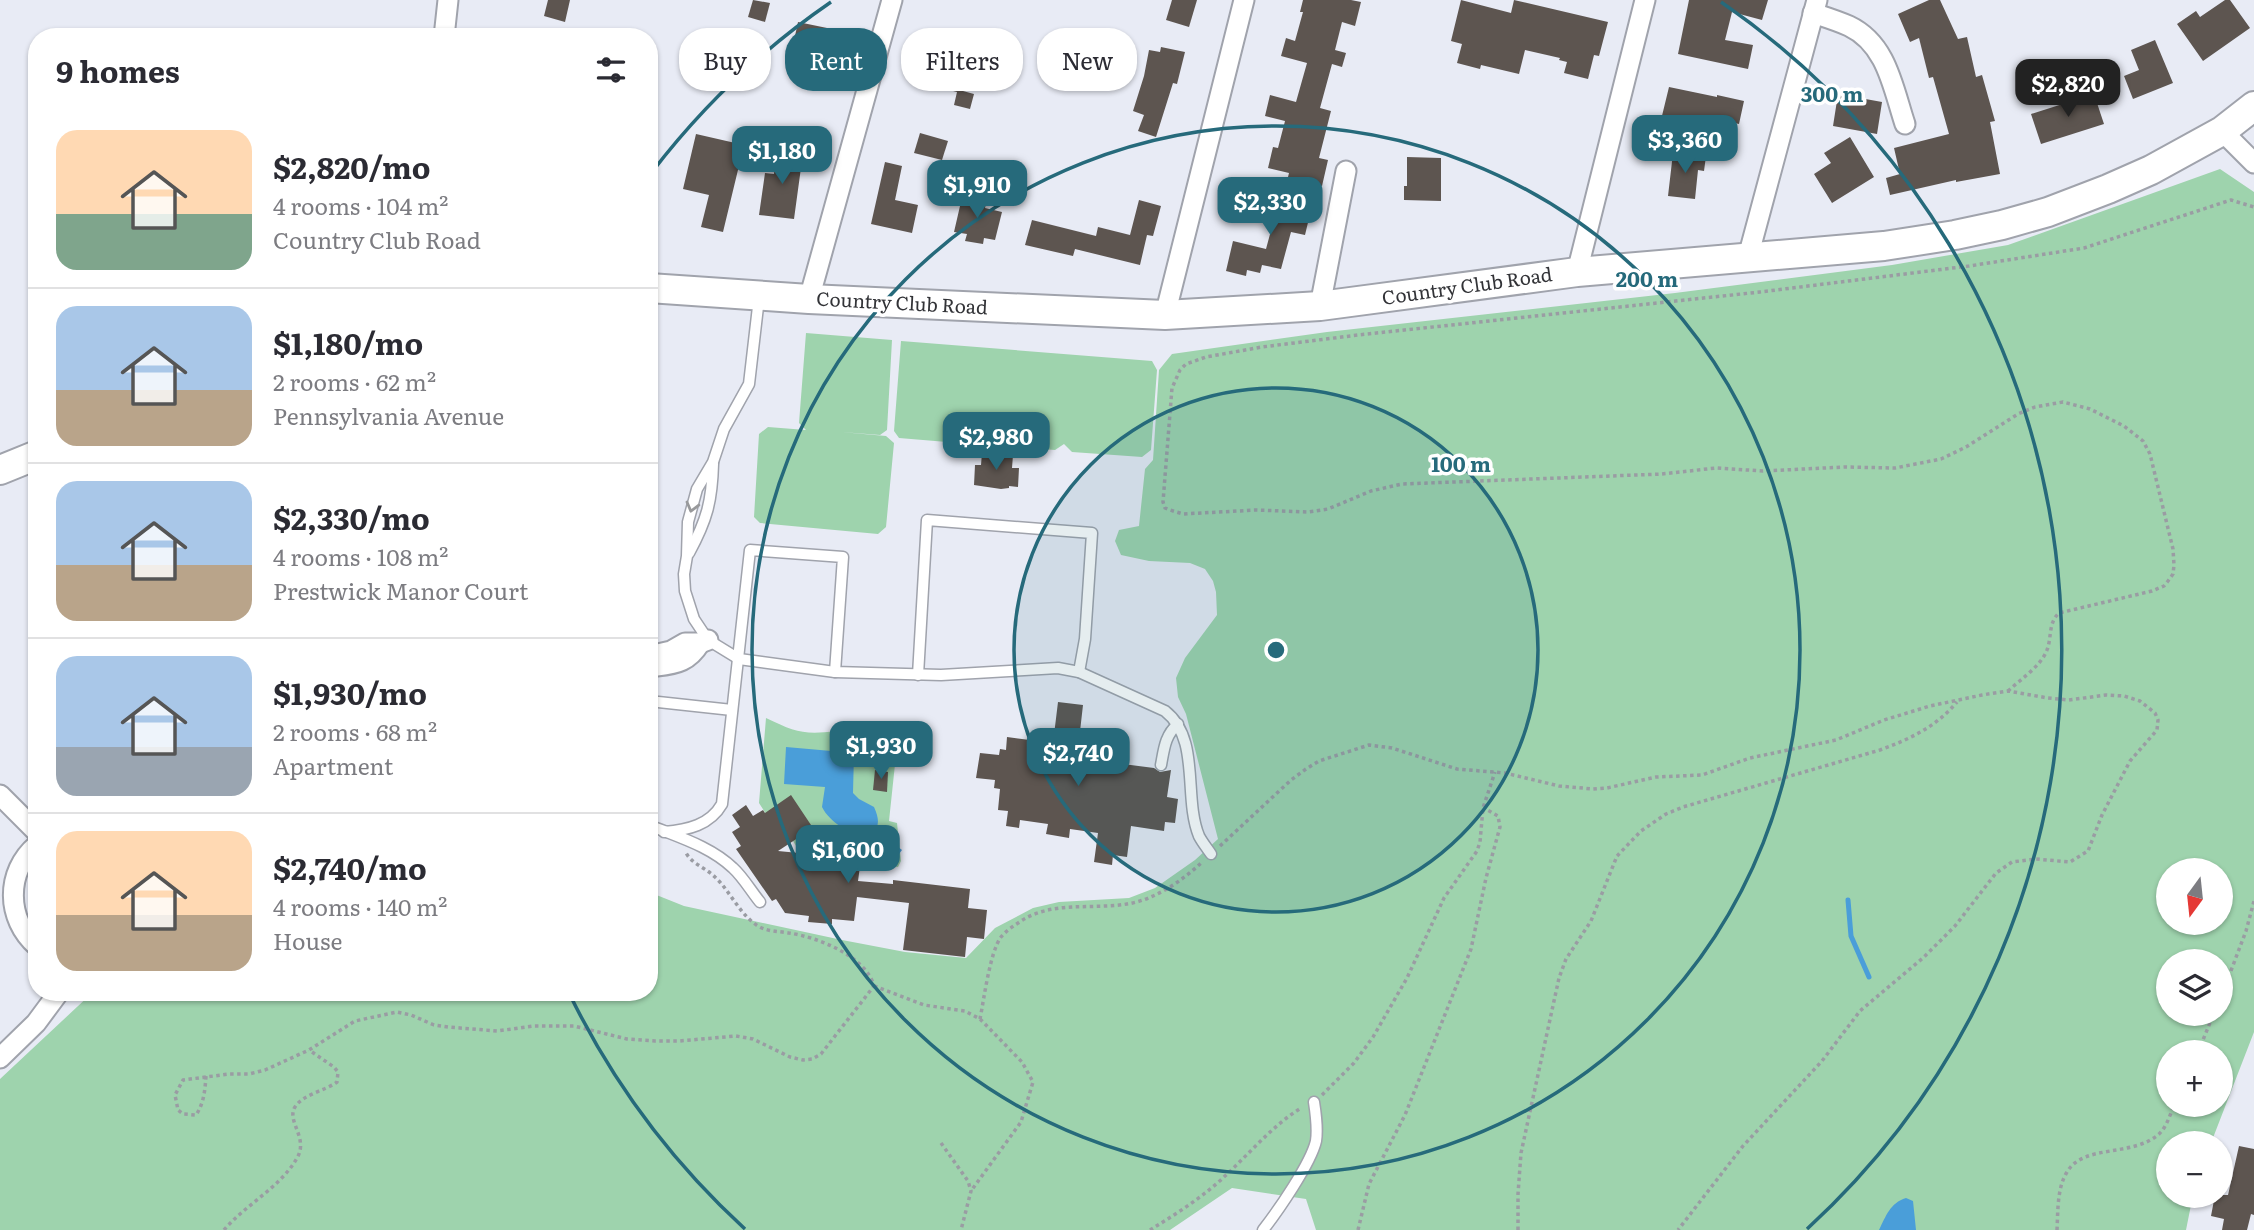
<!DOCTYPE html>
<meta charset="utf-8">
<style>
body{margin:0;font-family:Literata,serif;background:#f2f2f3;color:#2b2b33;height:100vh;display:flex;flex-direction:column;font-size:26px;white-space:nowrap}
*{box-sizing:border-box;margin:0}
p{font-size:23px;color:#7c7c81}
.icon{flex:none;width:38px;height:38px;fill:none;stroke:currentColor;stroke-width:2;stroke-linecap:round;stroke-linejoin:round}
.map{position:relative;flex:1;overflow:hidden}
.drawer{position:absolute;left:28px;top:28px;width:630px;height:973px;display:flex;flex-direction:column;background:#fff;border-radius:28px;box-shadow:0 2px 5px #0004}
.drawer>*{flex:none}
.top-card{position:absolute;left:679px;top:28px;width:665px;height:63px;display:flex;gap:14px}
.needle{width:46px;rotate:195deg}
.buttons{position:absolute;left:2156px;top:858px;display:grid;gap:14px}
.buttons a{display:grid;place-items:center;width:77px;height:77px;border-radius:50%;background:#fff;box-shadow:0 2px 5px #0004;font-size:35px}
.price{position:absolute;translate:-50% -60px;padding:0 16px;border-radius:14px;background:#266a7b;color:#fff;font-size:23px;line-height:46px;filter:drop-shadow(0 2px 4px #0008)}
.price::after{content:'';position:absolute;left:50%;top:42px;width:21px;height:16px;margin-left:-10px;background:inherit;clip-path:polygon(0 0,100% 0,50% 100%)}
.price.selected{background:#222;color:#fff}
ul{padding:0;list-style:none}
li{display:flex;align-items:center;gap:21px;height:175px;padding:0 28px}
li+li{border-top:2px solid #e1e1e2}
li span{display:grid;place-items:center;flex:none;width:196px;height:140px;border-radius:21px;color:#555}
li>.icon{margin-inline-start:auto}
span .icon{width:84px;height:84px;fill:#fffc;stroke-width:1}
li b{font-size:30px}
h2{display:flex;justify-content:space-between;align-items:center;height:84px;padding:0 28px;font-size:30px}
.chip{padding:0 24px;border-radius:28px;background:#fff;box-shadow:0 2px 5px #0004;font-size:24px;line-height:63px}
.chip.selected{background:#266a7b;color:#fff}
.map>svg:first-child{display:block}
</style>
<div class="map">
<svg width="2254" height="1230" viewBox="0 0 2254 1230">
<rect width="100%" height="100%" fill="#e8ebf5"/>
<g fill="#9ed3ad" fill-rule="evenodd">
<path d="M2220,169l34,23v840l-43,111h-43v52h25l-7,35h-870l-10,-31 -74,-11 -62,42h-1170v-151l93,-87h556v-100l35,14 158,34 63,12 61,6 29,-30 38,-20 26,-6 70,-4 26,-10 40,-28 23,-21 -32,-125 -8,-17 -2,-19 9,-20 32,-43 -1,-23 -3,-11 -8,-12 -15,-6 -41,-2 -28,-6 -6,-14 4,-11 20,-4 6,-57 8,-9 6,-90 13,-16 155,-22 348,-39 217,-28 116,-20zM2168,870h53v52h-53zM2168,961h53v52h-53zM2168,1052h53v52h-53z"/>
<path d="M806,333l86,7 -5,90 -7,5 -39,-3 45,4 8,7 -8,84 -8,7 -118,-11 -6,-6 5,-83 9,-7 38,3 -7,-7z"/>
<path d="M901,341l251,20 5,9 -6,80 -9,7 -70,-5 -8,-8 -9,6 -67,-5 -9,-8 -8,7 -72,-6 -5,-7z"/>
<path d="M766,718c29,14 38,17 70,13l7,6 40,5 15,-6 -9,85 8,2 4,38 -3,6 -38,-5v-3l-43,-4 -14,2 -10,-16 -7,4 -27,-42z"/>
</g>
<g fill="#4a9ed9">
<path d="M786,747l68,6 -1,40 6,6 15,8c19,40 -36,31 -52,0l3,-20 -41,-3z"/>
<path d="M886,838l16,12 -6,8 -16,-12z"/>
<path d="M1906,1198l7,3 3,29h-37c7,-14 11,-27 27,-32z"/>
</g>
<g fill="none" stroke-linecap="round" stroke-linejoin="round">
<path stroke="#4a9ed9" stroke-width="5" d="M1848,900l3,36 18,41"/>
</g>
<g fill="#5d5550">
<path d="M548,0h22l-5,22 -21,-6z"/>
<path d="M753,0l17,3 -5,19 -17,-5z"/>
<path d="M1172,0h25l-8,27 -23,-7z"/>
<path d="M1303,0h48l10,2 -6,24 -13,-4 -7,28 11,3 -4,14 -10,-3 -12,44 11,3 -12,47 9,2 -6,26 -34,-9 1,-4 -21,-5 5,-21 5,1 7,-27 -20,-5 5,-21 26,7 11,-39 -26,-7 5,-18 9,3 8,-29h-3z"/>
<path d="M1461,0l50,13 3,-13 94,22 -9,34 -5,-1 -6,24 -24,-6 3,-11 -8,-2 1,-2 -35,-8 -6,24 -38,-9 -1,4 -23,-6 5,-19 -11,-3z"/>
<path d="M1689,0h79l-6,20 -30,-8 -7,28 28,5 -5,24 -70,-15z"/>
<path d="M1929,0h11l18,39 9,-2 9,40 6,-2 13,46 -5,1 10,52 -44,8v-2l-66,15 -4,-17 14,-4 -6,-26 55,-14 -16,-57 -4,1 -10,-40 -9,4 -12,-28z"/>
<path d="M2225,0h5l20,28 -47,33 -26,-37 19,-13 4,6z"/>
<path d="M798,22l29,6 -10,43 -28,-7z"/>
<path d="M2155,40l18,43 -40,16 -9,-23 15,-6 -8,-20z"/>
<path d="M1161,47l24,5 -8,32 -4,-1 -17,54 -18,-6 6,-16 -11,-4 11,-35 5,-26 11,2z"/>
<path d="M934,54l35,10 -6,27 11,3 -4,15 -16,-4 3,-13 -31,-8z"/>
<path d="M1669,87l48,10v-2l27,6 -5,23 -18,-4 -4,16 -57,-12z"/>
<path d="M1838,94l44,8 -5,32 -44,-8z"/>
<path d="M2094,94l10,30 -63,20 -10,-30z"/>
<path d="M920,133l28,8 -6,19 -28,-7z"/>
<path d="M696,134l48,11 -21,87 -22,-5 8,-32 -26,-6z"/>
<path d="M1850,137l24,40 -42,26 -18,-29 17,-11 -7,-10z"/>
<path d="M777,149l26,4 -9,66 -35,-4 6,-42 9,1z"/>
<path d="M1673,153l33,3 -2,15 -6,-1 -3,29 -27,-3z"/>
<path d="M1407,157l34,1v43l-37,-1v-14h3z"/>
<path d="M885,162l17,4 -7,34 23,5 -6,28 -41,-9z"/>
<path d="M963,193l24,5 -2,10 17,4 -7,28 -11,-2 -1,6 -18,-3 2,-7 -13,-2z"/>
<path d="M1261,196l50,14 -6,25 -14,-3 -10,37 -19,-4 -2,8 -13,-3 -1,6 -20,-5 7,-30 33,8 7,-26 -18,-5z"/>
<path d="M1139,200l22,6 -8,30 -6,-1 -7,30 -65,-16 -2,7 -48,-11 7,-25 64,16 2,-9 32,8z"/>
<path d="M982,453l31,2 -1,13h7l-1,19 -9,-1v2l-8,1 -27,-4 1,-20h6z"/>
<path d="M1058,702l25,3 -6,53 28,3 1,-14 19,3 -2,14 31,4 6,4 11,-2 -4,27 11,2 -3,24 -10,-1 -1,9 -33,-5 -4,31 -14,-2 -1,10 -18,-3 4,-29 -28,-4 -1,9 -23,-4 2,-10 -28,-4 -1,8 -13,-2 2,-15 -10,-1 2,-21 -6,-1 1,-8 -19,-2 4,-25 19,2 1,-6 6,1 1,-13 46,6z"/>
<path d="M875,770l13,2 -1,20 -14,-2z"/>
<path d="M791,795l22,33 -35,23 83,8 -3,22 35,3v-4l77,9 -2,19 19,2 -3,29 -17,-2 -2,20 -62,-7 6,-47 -52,-6 -3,24 -22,-2v5l-24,-2 1,-6 -24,-3 -9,-14 -4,2 -36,-52 5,-3 -9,-14 8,-5 -8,-12 14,-10 7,11 10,-6 2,3z"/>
<path d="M2239,1146l15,3v66l-3,-1 -4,16h-25l2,-11 -13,-3 4,-21h13z"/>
</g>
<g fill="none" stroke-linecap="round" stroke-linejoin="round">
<g stroke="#a0a3ac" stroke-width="13">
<g id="service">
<path d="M759,298l-10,86 -25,45 -11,33 -16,27 -9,33 -1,34 -3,18 1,17 9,28 14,21 31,19 96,13 106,3 117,-7 21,4 86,39c36,28 18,86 34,125 3,6 8,12 12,18"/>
<path d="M689,553c18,-33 23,-52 24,-89"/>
<path d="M918,675l9,-155 165,13 -7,106 -6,33"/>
<path d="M649,701l83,9"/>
<path d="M1161,765c3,-16 4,-30 17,-41"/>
<path d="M649,825c29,12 61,21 84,43 10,9 18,23 27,34"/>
<path d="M664,832c24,-2 46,-7 58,-28l28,-254 93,7 -8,115"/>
<path d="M1263,1230c15,-19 48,-67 53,-89 2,-13 0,-26 -2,-39"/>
</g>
</g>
<g stroke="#a0a3ac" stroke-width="23">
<g id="minor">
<path d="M1813,13c12,4 25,8 36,13 38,18 44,62 56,98"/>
<path d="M444,37l4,-37"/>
<path d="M2222,131l32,32"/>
<path d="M1748,257l69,-257"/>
<path d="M1577,272l68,-272"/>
<path d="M809,299l83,-299"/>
<path d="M1320,306l26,-135"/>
<path d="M1165,315l79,-315"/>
<path d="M649,656l22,-5 14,-8h15l8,-3"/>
<path d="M657,666c20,-2 32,-5 43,-23"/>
<path d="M0,795l37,37"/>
<path d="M37,845c-32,27 -31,74 0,101"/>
<path d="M0,1058l36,-35 23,-31"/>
</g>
</g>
<g stroke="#a0a3ac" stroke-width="32">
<g id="secondary">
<path d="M649,288l160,11 356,16 155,-9 257,-34 307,-26 71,-11 47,-10 46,-13 60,-23 43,-19 71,-39 32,-25"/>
<path d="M0,470l37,-15"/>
</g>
</g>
<g stroke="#9a9ca3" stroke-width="3.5" stroke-dasharray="3.5 3.5" stroke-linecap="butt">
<path d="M2008,691c13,-12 33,-25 39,-41 5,-13 1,-27 12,-37l93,-22 12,-5 4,-5 5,-7 1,-9 -1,-16 -23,-95 -7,-13 -19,-15 -34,-17 -27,-7 -28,5 -17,7 -52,33 -25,12 -46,9 -50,-1 -82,4 -47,-3 -54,6 -260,10 -31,7 -43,18 -20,3 -52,-2 -73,4 -13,-4 -5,-2 -2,-6 9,-114 8,-18 6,-6 20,-7 56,-10 96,-12 402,-43 209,-26 115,-18 147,-48 23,7"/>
<path d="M1220,846l71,-66 15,-11 13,-8 50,-16 23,3 65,21 48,4 54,13 34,3 14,-1 49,-11 46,-2 48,-17 86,-18 48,-20 46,-14 52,-11 26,-4 40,7 21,2 37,-5 18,1 16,5 15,12 3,7 -1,10 -27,31 -28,54 -14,36 -18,11 -34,-3 -24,3 -16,11 -41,53 -31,31 -64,54 -38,50 -79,85 -65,84"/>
<path d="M874,986l50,19 41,6 15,8 42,43 11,20 -12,40 -50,69"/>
<path d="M2221,997l25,-66 8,-30"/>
<path d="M980,1019c4,-20 10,-67 21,-82 5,-6 11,-10 17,-14 32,-23 72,-13 109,-19 27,-4 55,-23 74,-41"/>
<path d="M2198,1052l16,-39"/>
<path d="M206,1076c-1,14 -2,27 -10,39l-13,-1 -5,-4 -3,-15 8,-15 46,-6h20l16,-4 44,-20 46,-29 42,-9 14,3 23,10 14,2 49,4 37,-5h40l53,13 28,2h24l57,-5 17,3 37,18 13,3 9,-1 9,-5 53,-68c-8,-30 -57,-49 -85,-53 -11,-2 -21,-1 -31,-7 -18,-11 -28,-35 -43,-49 -9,-9 -23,-13 -29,-24"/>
<path d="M1322,1095l32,-32 19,-26 34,-59 37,-80 33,-47 3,-9 3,-34 12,-36"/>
<path d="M941,1143l27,38 3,10 -10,39"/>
<path d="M224,1230c22,-26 56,-42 73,-72 12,-20 -11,-37 -2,-51 8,-13 30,-16 42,-25l1,-10 -4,-5 -25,-17"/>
<path d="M1150,1230c26,-16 53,-33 75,-54 25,-23 47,-50 76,-68"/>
<path d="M1358,1230l11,-46 36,-69 66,-166 15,-71 14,-51 -2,-11 -14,-8"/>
<path d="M1518,1230v-36l3,-41 38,-175 7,-19 25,-38 26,-65 24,-25 25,-17 17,-7 197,-57c30,-11 56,-23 77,-48"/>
<path d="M2057,1230c1,-19 0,-42 10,-58 17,-29 67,-14 93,-39 7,-7 10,-19 15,-29"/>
</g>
<use href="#service" stroke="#fff" stroke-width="10"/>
<use href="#minor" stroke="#fff" stroke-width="19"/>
<use href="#secondary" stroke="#fff" stroke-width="28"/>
</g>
<defs><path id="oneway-chevron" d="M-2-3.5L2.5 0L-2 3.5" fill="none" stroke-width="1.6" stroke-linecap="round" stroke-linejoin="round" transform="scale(1.75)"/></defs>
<use stroke="#98999b" href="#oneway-chevron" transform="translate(692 507) rotate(105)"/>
<circle cx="1276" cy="650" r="262" fill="#266a7b" fill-opacity=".12"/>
<g fill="none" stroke="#266a7b" stroke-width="3.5">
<circle cx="1276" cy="650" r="262"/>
<circle cx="1276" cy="650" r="524"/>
<path d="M745 1229A786 786 0 0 1 570 995M652 172A786 786 0 0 1 831 2M1721 2A786 786 0 0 1 1807 1229"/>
</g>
<g text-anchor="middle" stroke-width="7" stroke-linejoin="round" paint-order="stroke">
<g font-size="19" fill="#323337" stroke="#fff">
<text transform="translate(1467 286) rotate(-8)" y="7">Country Club Road</text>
<text transform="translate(902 303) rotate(3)" y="7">Country Club Road</text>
</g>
</g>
<circle cx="1276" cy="650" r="10" fill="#266a7b" stroke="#fff" stroke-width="3.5"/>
<g font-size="21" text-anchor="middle" font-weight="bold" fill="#266a7b" stroke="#fff" stroke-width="7" stroke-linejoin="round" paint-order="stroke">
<text x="1832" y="102">300 m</text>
<text x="1647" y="287">200 m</text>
<text x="1461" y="472">100 m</text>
</g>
</svg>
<div class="buttons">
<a><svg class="needle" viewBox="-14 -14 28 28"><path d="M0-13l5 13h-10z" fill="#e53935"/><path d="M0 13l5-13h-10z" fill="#7c7c81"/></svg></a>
<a><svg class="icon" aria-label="layers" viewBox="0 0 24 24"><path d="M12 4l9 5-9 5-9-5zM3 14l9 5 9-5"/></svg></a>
<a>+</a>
<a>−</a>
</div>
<b class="price selected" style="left:2068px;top:119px">$2,820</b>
<b class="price" style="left:1685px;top:175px">$3,360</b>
<b class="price" style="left:782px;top:186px">$1,180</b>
<b class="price" style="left:977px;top:220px">$1,910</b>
<b class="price" style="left:1270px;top:237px">$2,330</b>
<b class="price" style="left:996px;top:472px">$2,980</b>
<b class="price" style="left:881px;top:781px">$1,930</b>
<b class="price" style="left:1078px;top:788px">$2,740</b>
<b class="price" style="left:848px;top:885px">$1,600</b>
<div class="top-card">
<a class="chip">Buy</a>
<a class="chip selected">Rent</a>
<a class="chip">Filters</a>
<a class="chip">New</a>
</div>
<section class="drawer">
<h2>9 homes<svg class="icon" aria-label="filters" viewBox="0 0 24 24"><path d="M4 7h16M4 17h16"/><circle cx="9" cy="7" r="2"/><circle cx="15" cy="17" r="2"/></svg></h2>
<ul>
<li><span style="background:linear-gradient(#ffd9b3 60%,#7fa58c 0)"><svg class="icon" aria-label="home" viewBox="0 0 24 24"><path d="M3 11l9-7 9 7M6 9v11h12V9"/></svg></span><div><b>$2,820/mo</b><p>4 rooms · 104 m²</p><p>Country Club Road</p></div></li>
<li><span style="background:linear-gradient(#a9c7e8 60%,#b9a48a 0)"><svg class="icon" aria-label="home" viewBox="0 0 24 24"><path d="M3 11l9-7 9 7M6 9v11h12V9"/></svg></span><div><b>$1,180/mo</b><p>2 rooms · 62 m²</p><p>Pennsylvania Avenue</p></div></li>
<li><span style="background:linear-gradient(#a9c7e8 60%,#b9a48a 0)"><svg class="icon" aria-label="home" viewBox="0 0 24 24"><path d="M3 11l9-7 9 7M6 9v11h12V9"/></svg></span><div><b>$2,330/mo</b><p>4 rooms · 108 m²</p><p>Prestwick Manor Court</p></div></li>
<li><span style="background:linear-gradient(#a9c7e8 65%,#9aa5b1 0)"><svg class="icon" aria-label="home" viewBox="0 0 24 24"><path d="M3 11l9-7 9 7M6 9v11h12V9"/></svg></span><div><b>$1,930/mo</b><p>2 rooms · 68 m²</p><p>Apartment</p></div></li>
<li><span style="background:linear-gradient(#ffd9b3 60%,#b9a48a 0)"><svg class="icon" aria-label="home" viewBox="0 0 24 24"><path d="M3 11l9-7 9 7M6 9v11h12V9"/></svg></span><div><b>$2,740/mo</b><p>4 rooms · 140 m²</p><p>House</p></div></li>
</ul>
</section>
</div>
